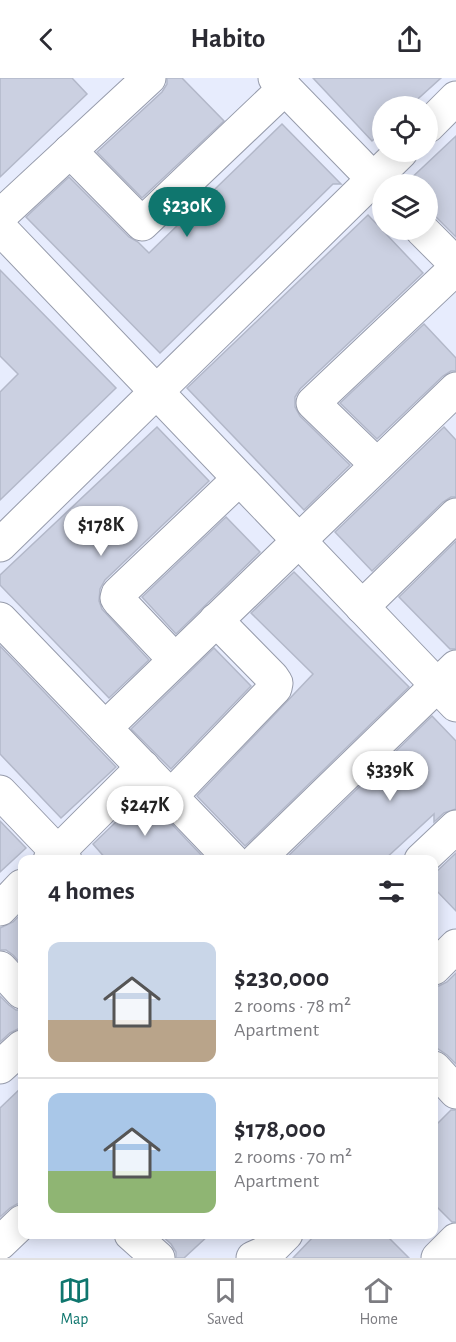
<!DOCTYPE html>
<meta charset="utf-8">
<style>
body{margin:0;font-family:"Alegreya Sans",sans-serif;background:#f7f7f7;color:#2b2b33;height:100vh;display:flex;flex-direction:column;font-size:22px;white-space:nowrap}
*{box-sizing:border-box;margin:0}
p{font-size:20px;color:#7c7c81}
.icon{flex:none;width:33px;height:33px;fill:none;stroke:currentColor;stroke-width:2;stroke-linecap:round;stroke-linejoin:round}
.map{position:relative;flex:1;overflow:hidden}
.drawer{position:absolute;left:18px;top:777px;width:420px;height:384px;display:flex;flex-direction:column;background:#fff;border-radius:12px;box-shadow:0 3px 15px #0003}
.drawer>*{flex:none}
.tools{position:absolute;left:372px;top:18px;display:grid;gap:12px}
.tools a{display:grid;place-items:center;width:66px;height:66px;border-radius:50%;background:#fff;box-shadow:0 3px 15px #0003;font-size:30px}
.price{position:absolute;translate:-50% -51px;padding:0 14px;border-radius:21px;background:#fff;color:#222;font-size:20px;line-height:39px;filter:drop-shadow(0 2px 3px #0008)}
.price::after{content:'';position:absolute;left:50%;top:36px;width:18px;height:14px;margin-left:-9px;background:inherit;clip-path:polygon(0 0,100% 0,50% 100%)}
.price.current{background:#0f766e;color:#fff}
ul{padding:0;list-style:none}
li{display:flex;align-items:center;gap:18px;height:150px;padding:0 30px}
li+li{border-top:2px solid #e1e1e2}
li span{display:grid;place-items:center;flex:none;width:168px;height:120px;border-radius:12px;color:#555}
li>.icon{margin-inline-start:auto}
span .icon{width:72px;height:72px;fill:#fffc;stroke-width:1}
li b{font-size:26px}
h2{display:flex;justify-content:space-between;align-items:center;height:72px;padding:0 30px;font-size:26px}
header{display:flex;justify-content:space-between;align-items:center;height:78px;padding:0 30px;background:#fff;font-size:27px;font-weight:600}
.tab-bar{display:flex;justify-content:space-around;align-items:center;height:84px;border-top:2px solid #e1e1e2;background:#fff;font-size:16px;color:#7c7c81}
.tab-bar a{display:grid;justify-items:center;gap:3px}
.tab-bar .current{color:#0f766e}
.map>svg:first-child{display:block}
</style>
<header><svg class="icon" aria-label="back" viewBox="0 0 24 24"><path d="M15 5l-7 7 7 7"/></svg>Habito<svg class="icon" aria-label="share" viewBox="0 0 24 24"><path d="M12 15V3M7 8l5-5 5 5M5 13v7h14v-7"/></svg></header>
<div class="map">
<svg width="456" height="1180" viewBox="0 0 456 1180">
<rect width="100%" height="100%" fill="#e7ecfd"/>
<g fill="#cbd0e1" stroke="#b3b8c9" stroke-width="1.5">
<path d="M0,0h72l15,16 -87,83z"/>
<path d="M167,0h15l42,43 -82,77 -45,-46 65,-60 5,-8z"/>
<path d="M313,0h128l-31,28h-28v26l-10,9z"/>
<path d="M282,46l59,60h-8l-173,169 -134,-136 43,-40 60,60 9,5 11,11z"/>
<path d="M456,58v101l-28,-28v-25h-23z"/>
<path d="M368,137l55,58 -123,116 -5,8v10l5,9 50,49 -46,45 -117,-122z"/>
<path d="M0,192l116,118 -116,112v-108l18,-18 -18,-18z"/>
<path d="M424,246l32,34v13h-5l-8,5 -66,63 -37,-36z"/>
<path d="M157,349l52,54 -104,99 -5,9 -1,12 3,8 47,51 -40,38 -109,-113v-10z"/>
<path d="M444,349l12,13v57h-5l-8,5 -71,69 -37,-39z"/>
<path d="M226,439l34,35 -84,82 -34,-37z"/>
<path d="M456,463v108h-6l-51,-52z"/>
<path d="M294,494l115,115 -164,159 -48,-50 116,-122 -62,-61z"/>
<path d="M0,568l116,121 -55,51 -61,-64z"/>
<path d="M214,570l37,38 -80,83 -40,-40z"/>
<path d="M432,638l24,25v68l-12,4 -10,9v-8l-50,46h-100z"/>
<path d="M144,717l62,65h-99l-14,-16z"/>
<path d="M0,743l26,27 -26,24z"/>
<path d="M456,775v58l-22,-23v-14z"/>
<path d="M22,835v52l-9,-10 -7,-5h-6v-22l13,-6z"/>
<path d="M456,895v91l-9,-9 -13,-9v-60h5l8,-4z"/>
<path d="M0,918l9,9 7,5h6v17l-12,6 -10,9z"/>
<path d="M22,1009v117h-5l-7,4 -10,9v-109z"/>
<path d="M451,1032h5v112h-4l-18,-18v-77z"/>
<path d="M160,1156h50l-26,24h-8v-6l-5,-8z"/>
<path d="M316,1156h69l24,24h-116z"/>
</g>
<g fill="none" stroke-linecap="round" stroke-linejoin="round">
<g stroke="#969bab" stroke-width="35">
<g id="minor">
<path d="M275,0l107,110"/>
<path d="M428,48l28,-28"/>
<path d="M70,73l72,73 143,-136"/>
<path d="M0,138l149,-138"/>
<path d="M0,150l456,477"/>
<path d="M422,152l34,34"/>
<path d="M377,387l-64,-62 143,-135"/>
<path d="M0,467l401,-393"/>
<path d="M362,529l94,-92"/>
<path d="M0,541l232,241"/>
<path d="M175,582l-55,-58 -3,-4 1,-4 121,-115"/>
<path d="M105,650l351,-339"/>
<path d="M0,714l65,68"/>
<path d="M171,718l104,-108 1,-5 -4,-6 -56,-57"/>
<path d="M50,782l93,-93"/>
<path d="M257,782l199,-193"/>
<path d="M421,782l35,-33"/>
<path d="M0,831l22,-23"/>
<path d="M0,890l22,24"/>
<path d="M434,890l22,-22"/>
<path d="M0,989l22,-20"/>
<path d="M434,990l22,24"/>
<path d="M131,1156l27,24"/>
<path d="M0,1165l22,-21"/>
<path d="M253,1180l16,-7 17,-17"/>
<path d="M438,1180l18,-18"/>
</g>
</g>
<use href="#minor" stroke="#fff" stroke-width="33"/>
</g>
</svg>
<div class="tools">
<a><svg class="icon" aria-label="locate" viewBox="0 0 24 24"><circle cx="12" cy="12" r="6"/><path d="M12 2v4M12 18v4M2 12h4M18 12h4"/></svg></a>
<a><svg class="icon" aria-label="layers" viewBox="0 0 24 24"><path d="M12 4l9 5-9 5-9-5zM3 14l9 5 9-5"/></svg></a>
</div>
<b class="price current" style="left:187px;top:160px">$230K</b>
<b class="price" style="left:101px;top:479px">$178K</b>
<b class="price" style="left:390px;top:724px">$339K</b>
<b class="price" style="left:145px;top:759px">$247K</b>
<section class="drawer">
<h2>4 homes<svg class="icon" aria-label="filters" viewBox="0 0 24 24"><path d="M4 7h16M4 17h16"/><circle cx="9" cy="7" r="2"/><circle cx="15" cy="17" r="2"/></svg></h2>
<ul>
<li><span style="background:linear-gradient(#c9d6e8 65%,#b9a48a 0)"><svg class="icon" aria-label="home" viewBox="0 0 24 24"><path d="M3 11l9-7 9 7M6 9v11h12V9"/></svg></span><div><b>$230,000</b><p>2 rooms · 78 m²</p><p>Apartment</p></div></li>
<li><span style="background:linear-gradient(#a9c7e8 65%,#8fb573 0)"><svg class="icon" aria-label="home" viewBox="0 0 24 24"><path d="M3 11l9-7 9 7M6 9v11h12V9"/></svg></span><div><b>$178,000</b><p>2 rooms · 70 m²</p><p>Apartment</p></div></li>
</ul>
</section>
</div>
<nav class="tab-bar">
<a class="current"><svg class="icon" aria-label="map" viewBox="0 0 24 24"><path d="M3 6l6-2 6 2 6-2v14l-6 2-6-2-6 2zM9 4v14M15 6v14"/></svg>Map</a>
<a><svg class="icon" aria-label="saved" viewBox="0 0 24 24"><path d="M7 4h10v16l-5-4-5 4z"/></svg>Saved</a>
<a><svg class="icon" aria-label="home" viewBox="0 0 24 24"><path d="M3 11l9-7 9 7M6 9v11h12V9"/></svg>Home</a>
</nav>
